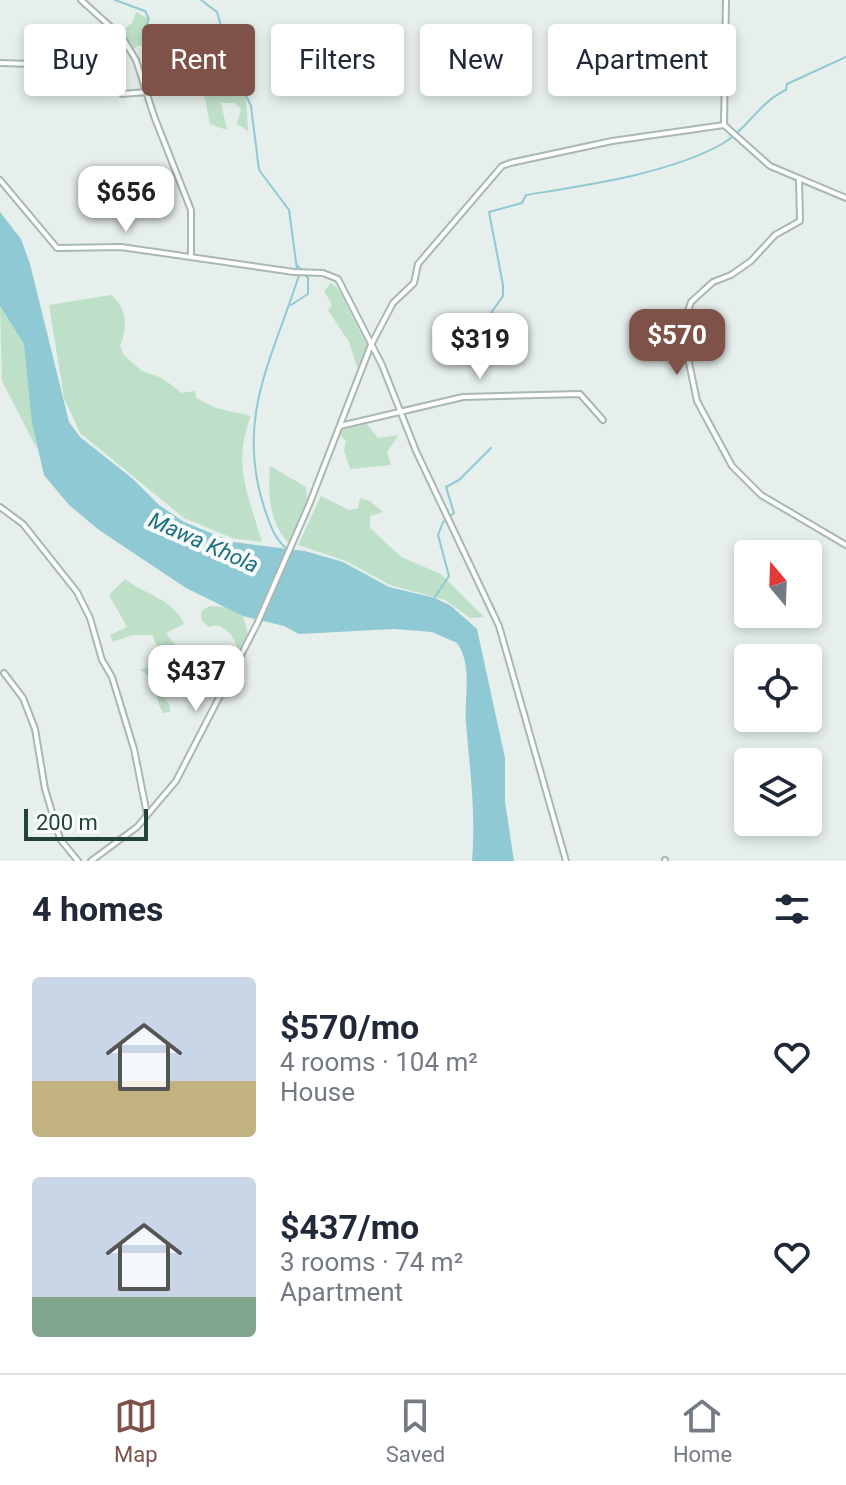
<!DOCTYPE html>
<meta charset="utf-8">
<style>
body{margin:0;font-family:Roboto,sans-serif;background:#f2f2f3;color:#1f2937;height:100vh;display:flex;flex-direction:column;font-size:30px;white-space:nowrap}
*{box-sizing:border-box;margin:0}
p{font-size:26px;color:#747a83}
.icon{flex:none;width:44px;height:44px;fill:none;stroke:currentColor;stroke-width:2;stroke-linecap:round;stroke-linejoin:round}
.map{position:relative;height:861px;overflow:hidden}
.panel{display:flex;flex-direction:column;background:#fff;flex:1}
.panel>*{flex:none}
.top-card{position:absolute;left:24px;top:24px;width:798px;height:72px;display:flex;gap:16px}
.needle{width:52px;rotate:341deg}
.buttons{position:absolute;left:734px;top:540px;display:grid;gap:16px}
.buttons a{display:grid;place-items:center;width:88px;height:88px;border-radius:8px;background:#fff;box-shadow:0 4px 12px #0003;font-size:40px}
.scale{position:absolute;left:24px;bottom:20px;width:124px;box-sizing:border-box;padding-left:8px;border:4px solid #24423a;border-top:0;font-size:22px;line-height:28px;white-space:nowrap;color:#24423a;-webkit-text-stroke:6px #f7fbf9;paint-order:stroke}
.price{position:absolute;translate:-50% -68px;padding:0 18px;border-radius:16px;background:#fff;color:#222;font-size:26px;line-height:52px;filter:drop-shadow(0 2px 4px #0008)}
.price::after{content:'';position:absolute;left:50%;top:48px;width:24px;height:18px;margin-left:-12px;background:inherit;clip-path:polygon(0 0,100% 0,50% 100%)}
.price.selected{background:#7f5249;color:#fff}
ul{padding:0;list-style:none}
li{display:flex;align-items:center;gap:24px;height:200px;padding:0 32px}
li span{display:grid;place-items:center;flex:none;width:224px;height:160px;border-radius:8px;color:#555}
li>.icon{margin-inline-start:auto}
span .icon{width:96px;height:96px;fill:#fffc;stroke-width:1}
li b{font-size:34px}
h2{display:flex;justify-content:space-between;align-items:center;height:96px;padding:0 32px;font-size:34px}
.chip{padding:0 28px;border-radius:8px;background:#fff;box-shadow:0 4px 12px #0003;font-size:28px;line-height:72px}
.chip.selected{background:#7f5249;color:#fff}
.tab-bar{display:flex;justify-content:space-around;align-items:center;height:112px;border-top:2px solid #e0e1e3;background:#fff;font-size:22px;color:#747a83}
.tab-bar a{display:grid;justify-items:center;gap:4px}
.tab-bar .selected{color:#7f5249}
.map>svg:first-child{display:block}
</style>
<div class="map">
<svg width="846" height="861" viewBox="0 0 846 861">
<rect width="100%" height="100%" fill="#e6efeb"/>
<g fill="#bfe0c8">
<path d="M136,12l13,7 -5,13 9,10h18l28,21 22,-5 25,39 2,34 -11,-7 4,-15 -7,-6h-13l6,27 -17,-6 -7,-35 6,-10 10,9 -4,-17 -18,3 -12,-11 -19,9 2,9 -8,-2 -3,-27 -17,-7 -8,5 -8,-11v-10l8,-6z"/>
<path d="M331,283l7,6 31,60 -6,18 -5,3 -9,-28 -21,-32 4,-5 -8,-14z"/>
<path d="M111,295c16,11 17,34 9,51l4,9 18,16 20,7 20,15 13,-2 1,7 20,10 35,8c-19,48 -3,78 11,126l-30,-4 -48,-20 -104,-85 -16,-35 -15,-93z"/>
<path d="M0,306l24,38 13,105 -35,-68z"/>
<path d="M367,424l11,14 21,-3 -12,17 4,13 -41,4 -6,-18 2,-10 -6,-6 3,-5z"/>
<path d="M270,466l36,21 1,15 -18,42c-20,-22 -21,-49 -19,-78z"/>
<path d="M321,496l28,14 9,-2 2,-10 10,3 13,11 -13,4v12l31,29 40,17 43,43 -14,1 -25,-18 -55,-15 -44,-24 -48,-16z"/>
<path d="M125,579c20,16 49,20 59,45l-18,9 20,27 -20,16 3,7 -6,2 -1,9 8,12v6l-7,1c-10,-17 -3,-32 -23,-43l24,-9 -12,-26h-20l-19,7 -3,-7 17,-8 -18,-32z"/>
<path d="M209,606l21,1 13,9 5,19 -10,15c-4,-13 -8,-18 -20,-25l-9,2 -7,-6 -1,-9z"/>
</g>
<path fill="#8ec9d4" d="M0,212l21,27 9,25 39,158 11,15 53,42 26,26 25,17 49,20 72,9 38,11 46,25 46,11 16,8 26,23 28,129v44l9,59h-42c4,-47 -2,-91 -6,-138 -2,-25 7,-58 -9,-80l-25,-11 -38,-3 -95,5 -15,-8 -41,-10 -57,-28 -87,-58 -30,-25 -25,-30 -12,-52 -8,-79 -24,-38z"/>
<g fill="none" stroke-linecap="round" stroke-linejoin="round">
<g stroke="#8ec9d4" stroke-width="2">
<path d="M115,0l30,11 4,8 -5,13 9,10h18l18,14 3,-6 38,2"/>
<path d="M201,0l16,12 15,54 19,40 8,64 30,40 8,59"/>
<path d="M291,305l17,-11v-16l-11,-13"/>
<path d="M486,320l17,-24v-11l-14,-73 33,-9 4,-8c61,-10 142,-21 196,-51 25,-14 37,-42 64,-54l1,-6 59,-27"/>
<path d="M287,549c-14,-12 -17,-25 -23,-42 -29,-90 9,-149 35,-232"/>
<path d="M435,597l14,-21 -11,-41 5,-13 11,-9 -8,-26 13,-7 32,-32"/>
</g>
<g stroke="#a8b8b2" stroke-width="8">
<g id="minor">
<path d="M81,0l41,37 14,23 18,56 37,94v46"/>
<path d="M726,0l-2,125 46,41 76,32"/>
<path d="M0,63l33,1 85,21 4,9 25,-2"/>
<path d="M799,179l1,42 -25,14 -24,26 -20,14 -18,7 -22,20 -4,12 1,44 9,43 35,65 29,29 85,50"/>
<path d="M0,180l57,68 64,-1 173,25 29,1 15,6 44,86 34,86 83,175 67,235"/>
<path d="M340,426l123,-29 117,-3 23,26"/>
<path d="M0,507l23,17 54,68 13,26 12,42 10,17 22,72 13,65"/>
<path d="M4,673l19,25 12,31 10,60 15,50 18,22"/>
<path d="M91,861l46,-34 39,-46 81,-157 52,-119 62,-160 22,-42 21,-20 4,-19 84,-98 8,-3 102,-22 112,-16"/>
<path d="M665,861v-1"/>
</g>
</g>
<use href="#minor" stroke="#fff" stroke-width="4"/>
</g>
<g text-anchor="middle" stroke-width="8" stroke-linejoin="round" paint-order="stroke">
<g font-size="22" font-style="italic" fill="#1c6f80" stroke="#f7fbf9">
<text transform="translate(204 542) rotate(24)" y="8">Mawa Khola</text>
</g>
</g>
</svg>
<div class="buttons">
<a><svg class="needle" viewBox="-14 -14 28 28"><path d="M0-13l5 13h-10z" fill="#e53935"/><path d="M0 13l5-13h-10z" fill="#747a83"/></svg></a>
<a><svg class="icon" aria-label="locate" viewBox="0 0 24 24"><circle cx="12" cy="12" r="6"/><path d="M12 2v4M12 18v4M2 12h4M18 12h4"/></svg></a>
<a><svg class="icon" aria-label="layers" viewBox="0 0 24 24"><path d="M12 4l9 5-9 5-9-5zM3 14l9 5 9-5"/></svg></a>
</div>
<div class="scale">200 m</div>
<b class="price" style="left:126px;top:234px">$656</b>
<b class="price selected" style="left:677px;top:377px">$570</b>
<b class="price" style="left:480px;top:381px">$319</b>
<b class="price" style="left:196px;top:713px">$437</b>
<div class="top-card">
<a class="chip">Buy</a>
<a class="chip selected">Rent</a>
<a class="chip">Filters</a>
<a class="chip">New</a>
<a class="chip">Apartment</a>
</div>
</div>
<section class="panel">
<h2>4 homes<svg class="icon" aria-label="filters" viewBox="0 0 24 24"><path d="M4 7h16M4 17h16"/><circle cx="9" cy="7" r="2"/><circle cx="15" cy="17" r="2"/></svg></h2>
<ul>
<li><span style="background:linear-gradient(#c9d6e8 65%,#c2b280 0)"><svg class="icon" aria-label="home" viewBox="0 0 24 24"><path d="M3 11l9-7 9 7M6 9v11h12V9"/></svg></span><div><b>$570/mo</b><p>4 rooms · 104 m²</p><p>House</p></div><svg class="icon" aria-label="heart" viewBox="0 0 24 24"><path d="M12 20l-8-8c-3-5 5-10 8-4 3-6 11-1 8 4z"/></svg></li>
<li><span style="background:linear-gradient(#c9d6e8 75%,#7fa58c 0)"><svg class="icon" aria-label="home" viewBox="0 0 24 24"><path d="M3 11l9-7 9 7M6 9v11h12V9"/></svg></span><div><b>$437/mo</b><p>3 rooms · 74 m²</p><p>Apartment</p></div><svg class="icon" aria-label="heart" viewBox="0 0 24 24"><path d="M12 20l-8-8c-3-5 5-10 8-4 3-6 11-1 8 4z"/></svg></li>
</ul>
</section>
<nav class="tab-bar">
<a class="selected"><svg class="icon" aria-label="map" viewBox="0 0 24 24"><path d="M3 6l6-2 6 2 6-2v14l-6 2-6-2-6 2zM9 4v14M15 6v14"/></svg>Map</a>
<a><svg class="icon" aria-label="saved" viewBox="0 0 24 24"><path d="M7 4h10v16l-5-4-5 4z"/></svg>Saved</a>
<a><svg class="icon" aria-label="home" viewBox="0 0 24 24"><path d="M3 11l9-7 9 7M6 9v11h12V9"/></svg>Home</a>
</nav>
